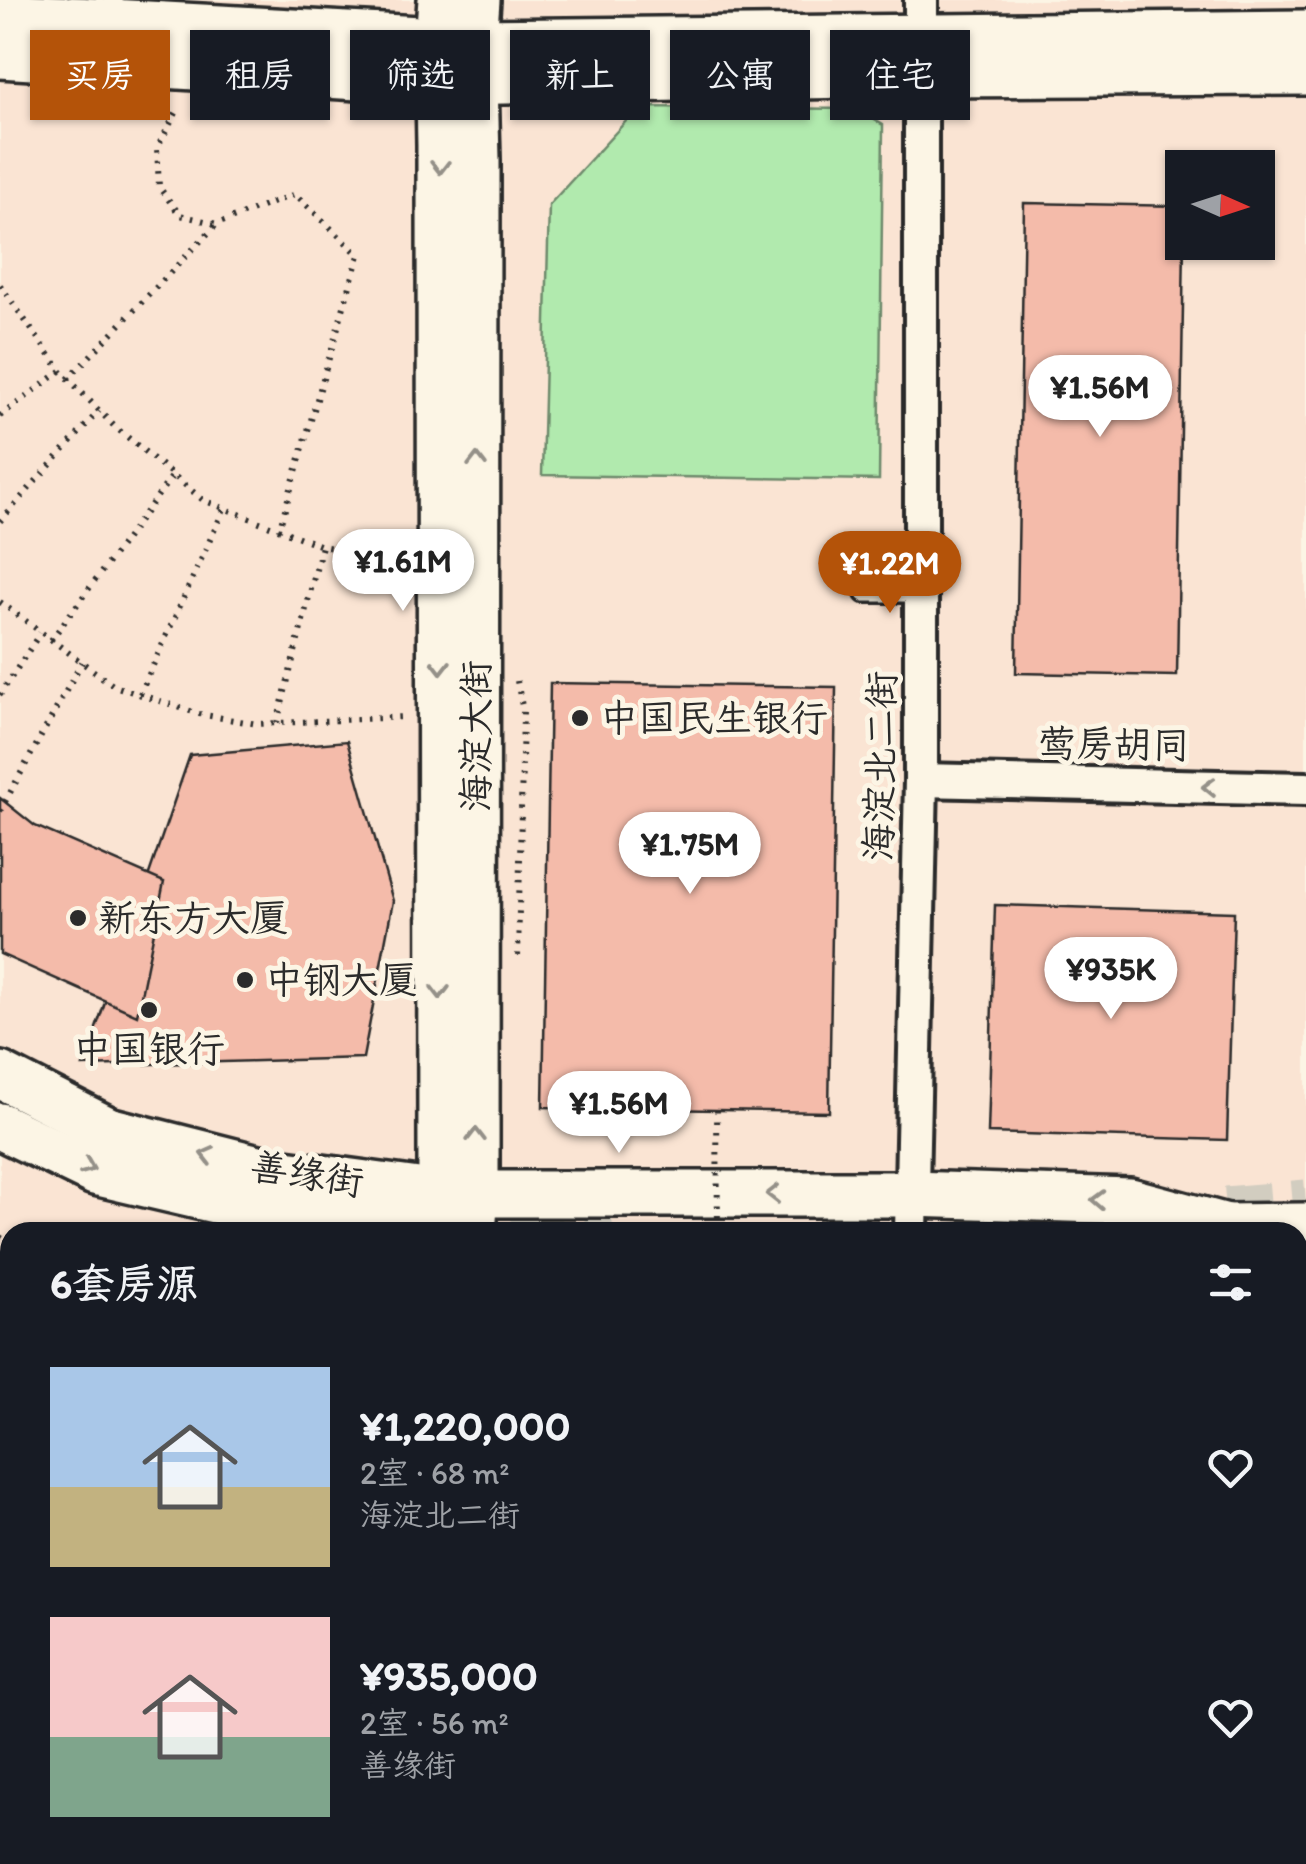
<!DOCTYPE html>
<html lang="zh">
<meta charset="utf-8">
<style>
body{margin:0;font-family:Itim,"LXGW WenKai TC",sans-serif;background:#20242c;color:#f1f3f6;height:100vh;display:flex;flex-direction:column;font-size:38px;white-space:nowrap}
*{box-sizing:border-box;margin:0}
p{font-size:32px;color:#9ea1a6}
.icon{flex:none;width:55px;height:55px;fill:none;stroke:currentColor;stroke-width:2;stroke-linecap:round;stroke-linejoin:round}
.map{position:relative;flex:1;overflow:hidden}
.side{position:absolute;left:0px;top:1222px;width:1308px;height:642px;display:flex;flex-direction:column;background:#171b24;border-radius:30px 30px 0 0;box-shadow:0 2px 8px #0004}
.side>*{flex:none}
.guide{position:absolute;left:30px;top:30px;width:1248px;height:90px;display:flex;gap:20px}
.needle{width:65px;rotate:93deg}
.buttons{position:absolute;left:1165px;top:150px;display:grid;gap:20px}
.buttons a{display:grid;place-items:center;width:110px;height:110px;border-radius:0px;background:#171b24;box-shadow:0 2px 8px #0004;font-size:50px}
.price{position:absolute;translate:-50% -85px;padding:0 22px;border-radius:35px;background:#fff;color:#222;font-size:32px;line-height:65px;filter:drop-shadow(0 2px 5px #0008)}
.price::after{content:'';position:absolute;left:50%;top:60px;width:30px;height:22px;margin-left:-15px;background:inherit;clip-path:polygon(0 0,100% 0,50% 100%)}
.price.selected{background:#b45309;color:#fff}
ul{padding:0;list-style:none}
li{display:flex;align-items:center;gap:30px;height:250px;padding:0 50px}
li span{display:grid;place-items:center;flex:none;width:280px;height:200px;border-radius:0px;color:#555}
li>.icon{margin-inline-start:auto}
span .icon{width:120px;height:120px;fill:#fffc;stroke-width:1}
li b{font-size:42px}
h2{display:flex;justify-content:space-between;align-items:center;height:120px;padding:0 50px;font-size:42px}
.pill{padding:0 35px;border-radius:0px;background:#171b24;box-shadow:0 2px 8px #0004;font-size:35px;line-height:90px}
.pill.selected{background:#b45309;color:#fff}
.map>svg:first-child{display:block}
</style>
<div class="map">
<svg width="1306" height="1864" viewBox="0 0 1306 1864">
<rect width="100%" height="100%" fill="#fcf5e5"/>
<filter id="ink" filterUnits="userSpaceOnUse"><feTurbulence type="fractalNoise" baseFrequency=".01" numOctaves="2"/><feDisplacementMap in="SourceGraphic" scale="20" xChannelSelector="R" yChannelSelector="G"/><feConvolveMatrix kernelMatrix="1 2 1 2 8 2 1 2 1" color-interpolation-filters="sRGB"/></filter>
<g filter="url(#ink)">
<path fill="#fae4d3" fill-rule="evenodd" d="M0,0h1306v1864h-1306zM1182,168h76v74h-76zM10,1232h1288v623h-1288z"/>
<path fill="#b1eaae" stroke="#6e8a6c" stroke-width="2.5" d="M639,107l217,2 27,16 -4,355 -337,-5 7,-270z"/>
<g fill="#f4bbaa" stroke="#2b2b2b" stroke-width="2.5">
<path d="M1024,203l158,3 2,36 -7,434 -161,-3z"/>
<path d="M550,683l286,4 -7,425 -286,-5z"/>
<path d="M347,741l46,160 -30,157 -280,8 107,-311z"/>
<path d="M0,798l35,28 129,56 -27,133 -137,-61z"/>
<path d="M995,905l239,7 -7,228 -239,-7z"/>
<path d="M10,1384v442l-10,38v-447z"/>
<path d="M134,1855h199v9h-200z"/>
<path d="M523,1855h86l-1,9h-85z"/>
<path d="M704,1855h416l2,9h-417z"/>
</g>
<g fill="none" stroke-linecap="round" stroke-linejoin="round">
<g stroke="#d2cdc0" stroke-width="45" stroke-dasharray="45 22" stroke-linecap="butt">
<path d="M1226,1209l80,-7"/>
<path d="M519,1232l4,-3 88,-15"/>
</g>
<g stroke="#2b2b2b" stroke-width="22">
<g id="lane">
<path d="M864,594h57"/>
<path d="M1205,1855v9"/>
<path d="M650,1864v-9"/>
</g>
</g>
<g stroke="#2b2b2b" stroke-width="40">
<g id="street">
<path d="M921,780l385,9"/>
<path d="M911,1232l10,-452v-780"/>
<path d="M1298,1682h8"/>
</g>
</g>
<g stroke="#2b2b2b" stroke-width="52">
<g id="secondary">
<path d="M0,16l474,26 832,-9"/>
<path d="M0,55l440,27 481,-8 385,-2"/>
<path d="M0,1075l108,55 162,41 171,23h470l219,7 97,26"/>
<path d="M0,1126l95,46 176,41 150,19"/>
<path d="M438,1232l3,-38 -1,-1049 -2,-105 3,-40"/>
<path d="M473,1232l3,-38 1,-1034 -3,-118 3,-42"/>
<path d="M1198,1232l29,-5 79,-1"/>
<path d="M422,1864l1,-9"/>
<path d="M459,1864v-9"/>
</g>
</g>
<g stroke="#2b2b2b" stroke-width="6" stroke-dasharray="2.5 8" stroke-linecap="butt">
<path d="M176,113l-19,35 2,39 21,28 37,9 78,-30 64,61 -80,275"/>
<path d="M0,285l61,86 53,55 89,74 119,46 82,16"/>
<path d="M68,379l148,-154"/>
<path d="M0,416l61,-45"/>
<path d="M0,521l99,-110"/>
<path d="M0,602l114,84 85,28 58,10 148,-7"/>
<path d="M51,640l122,-165"/>
<path d="M517,681l6,30 -5,247"/>
<path d="M140,694l84,-185"/>
<path d="M0,695l40,-62"/>
<path d="M277,723l45,-177"/>
<path d="M0,811l82,-149"/>
<path d="M0,1237l10,7"/>
</g>
<use href="#lane" stroke="#fcf5e5" stroke-width="15"/>
<use href="#street" stroke="#fcf5e5" stroke-width="32"/>
<use href="#secondary" stroke="#fcf5e5" stroke-width="45"/>
<path stroke="#2b2b2b" stroke-width="6" stroke-dasharray="2.5 8" stroke-linecap="butt" d="M717,1110l1,122"/>
</g>
<defs><path id="oneway-chevron" d="M-2-3.5L2.5 0L-2 3.5" fill="none" stroke-width="1.6" stroke-linecap="round" stroke-linejoin="round" transform="scale(2.5)"/></defs>
<g stroke="#949088">
<use href="#oneway-chevron" transform="translate(440 167) rotate(90)"/>
<use href="#oneway-chevron" transform="translate(477 460) rotate(-90)"/>
<use href="#oneway-chevron" transform="translate(441 667) rotate(90)"/>
<use href="#oneway-chevron" transform="translate(1209 787) rotate(-179)"/>
<use href="#oneway-chevron" transform="translate(440 992) rotate(90)"/>
<use href="#oneway-chevron" transform="translate(476 1135) rotate(-90)"/>
<use href="#oneway-chevron" transform="translate(207 1155) rotate(-166)"/>
<use href="#oneway-chevron" transform="translate(88 1167) rotate(22)"/>
<use href="#oneway-chevron" transform="translate(773 1194) rotate(-180)"/>
<use href="#oneway-chevron" transform="translate(1098 1200) rotate(-178)"/>
</g>
</g>
<g fill="#2b2b2b" stroke="#fcf5e5" stroke-width="4">
<circle cx="580" cy="718" r="10"/>
<circle cx="78" cy="918" r="10"/>
<circle cx="245" cy="980" r="10"/>
<circle cx="149" cy="1010" r="10"/>
</g>
<g text-anchor="middle" stroke-width="10" stroke-linejoin="round" paint-order="stroke">
<g font-size="38" fill="#2b2b2b" stroke="#fcf5e5" text-anchor="start">
<text x="600" y="731">中国民生银行</text>
<text x="98" y="931">新东方大厦</text>
<text x="265" y="993">中钢大厦</text>
<text x="149" y="1062" text-anchor="middle">中国银行</text>
</g>
<g font-size="38" fill="#2b2b2b" stroke="#fcf5e5">
<text transform="translate(476 736) rotate(-90)" y="13">海淀大街</text>
<text transform="translate(1114 744) rotate(1)" y="13">莺房胡同</text>
<text transform="translate(880 766) rotate(-89)" y="13">海淀北二街</text>
<text transform="translate(307 1174) rotate(9)" y="13">善缘街</text>
</g>
</g>
</svg>
<div class="buttons">
<a><svg class="needle" viewBox="-14 -14 28 28"><path d="M0-13l5 13h-10z" fill="#e53935"/><path d="M0 13l5-13h-10z" fill="#9ea1a6"/></svg></a>
</div>
<b class="price" style="left:1100px;top:440px">¥1.56M</b>
<b class="price" style="left:403px;top:614px">¥1.61M</b>
<b class="price selected" style="left:890px;top:616px">¥1.22M</b>
<b class="price" style="left:690px;top:897px">¥1.75M</b>
<b class="price" style="left:1111px;top:1022px">¥935K</b>
<b class="price" style="left:619px;top:1156px">¥1.56M</b>
<div class="guide">
<a class="pill selected">买房</a>
<a class="pill">租房</a>
<a class="pill">筛选</a>
<a class="pill">新上</a>
<a class="pill">公寓</a>
<a class="pill">住宅</a>
</div>
<section class="side">
<h2>6套房源<svg class="icon" aria-label="filters" viewBox="0 0 24 24"><path d="M4 7h16M4 17h16"/><circle cx="9" cy="7" r="2"/><circle cx="15" cy="17" r="2"/></svg></h2>
<ul>
<li><span style="background:linear-gradient(#a9c7e8 60%,#c2b280 0)"><svg class="icon" aria-label="home" viewBox="0 0 24 24"><path d="M3 11l9-7 9 7M6 9v11h12V9"/></svg></span><div><b>¥1,220,000</b><p>2室 · 68 m²</p><p>海淀北二街</p></div><svg class="icon" aria-label="heart" viewBox="0 0 24 24"><path d="M12 20l-8-8c-3-5 5-10 8-4 3-6 11-1 8 4z"/></svg></li>
<li><span style="background:linear-gradient(#f6c9c9 60%,#7fa58c 0)"><svg class="icon" aria-label="home" viewBox="0 0 24 24"><path d="M3 11l9-7 9 7M6 9v11h12V9"/></svg></span><div><b>¥935,000</b><p>2室 · 56 m²</p><p>善缘街</p></div><svg class="icon" aria-label="heart" viewBox="0 0 24 24"><path d="M12 20l-8-8c-3-5 5-10 8-4 3-6 11-1 8 4z"/></svg></li>
</ul>
</section>
</div>
